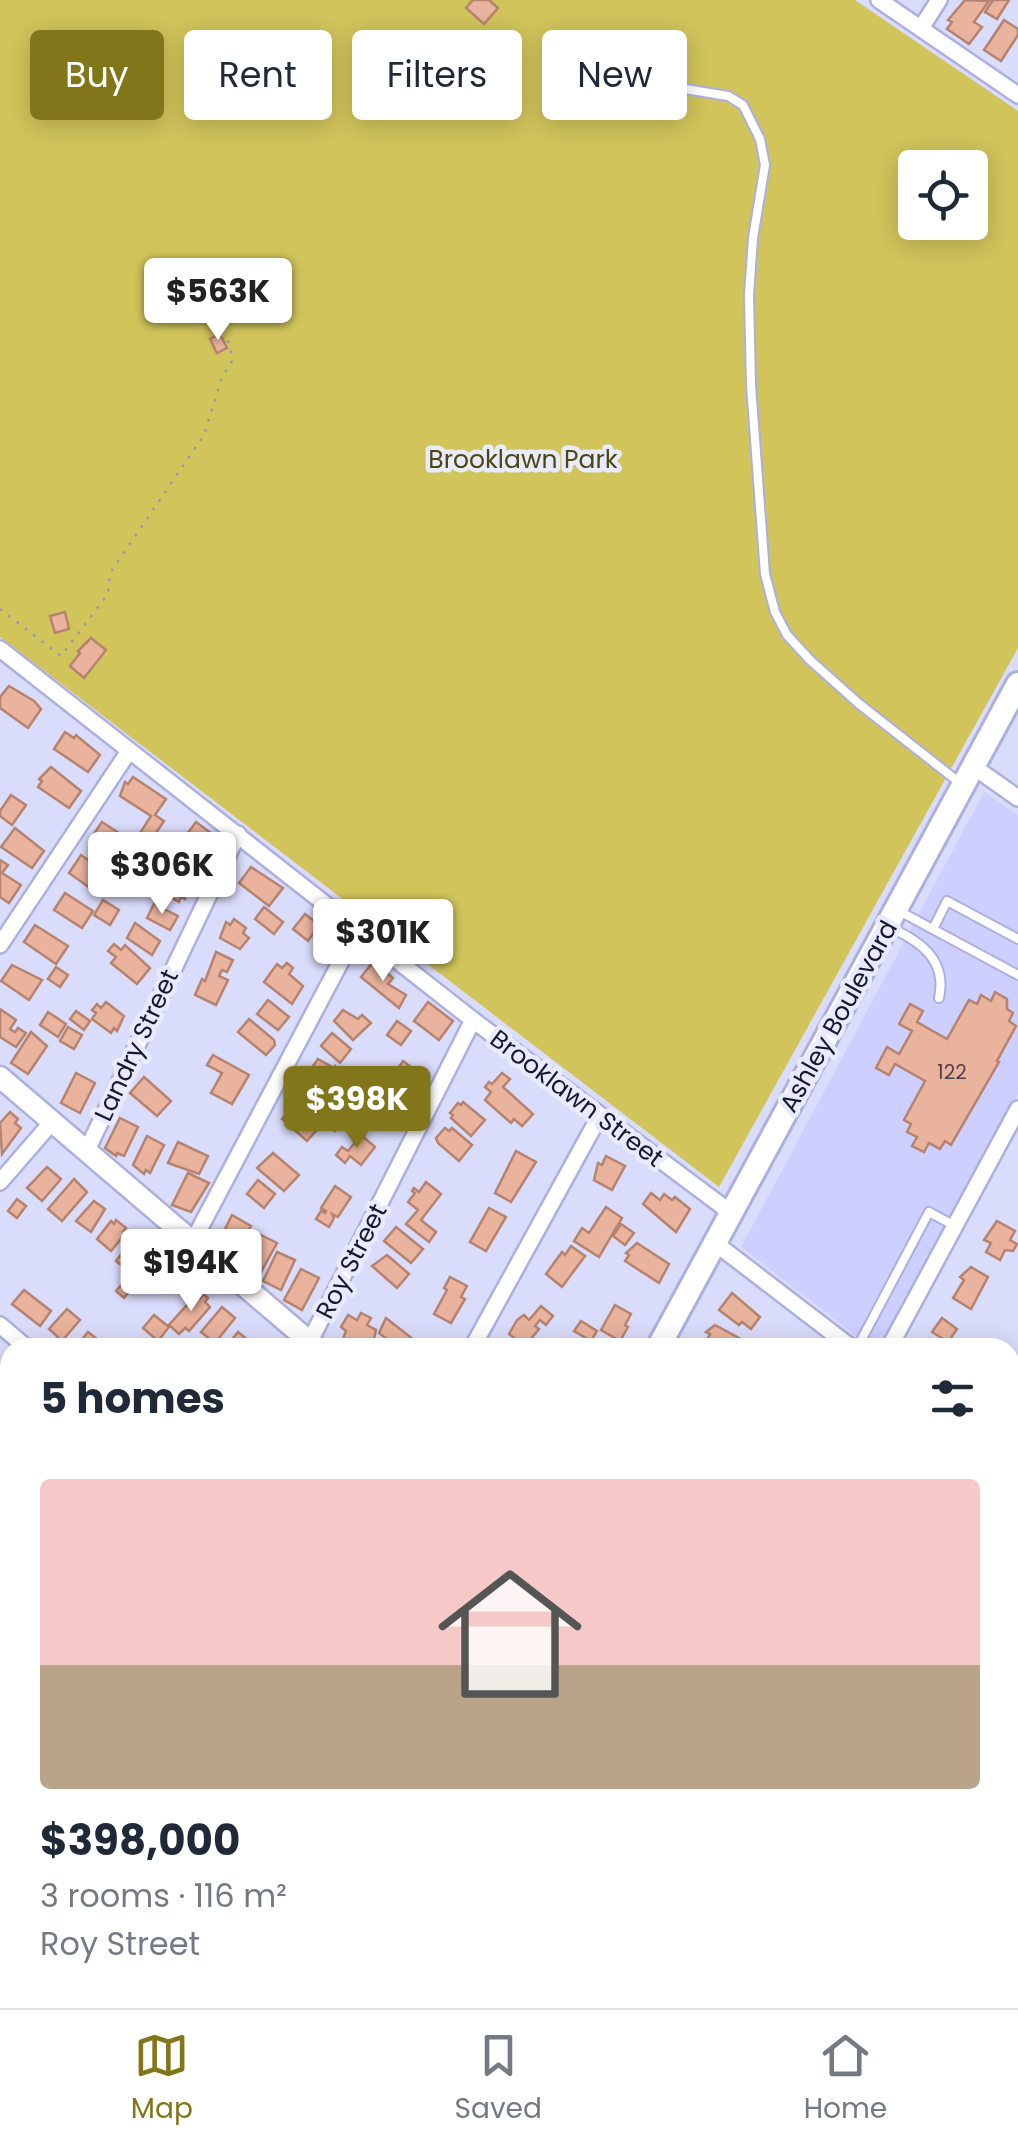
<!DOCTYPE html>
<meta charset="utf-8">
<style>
body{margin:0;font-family:Poppins,sans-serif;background:#f6f6f7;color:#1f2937;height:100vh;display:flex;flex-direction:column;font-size:38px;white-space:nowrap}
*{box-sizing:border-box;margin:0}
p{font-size:32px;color:#747a83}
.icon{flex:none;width:55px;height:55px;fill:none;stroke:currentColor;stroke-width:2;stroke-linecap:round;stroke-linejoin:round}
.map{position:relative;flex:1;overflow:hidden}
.sheet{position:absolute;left:0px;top:1338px;width:1020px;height:672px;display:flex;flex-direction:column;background:#fff;border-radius:30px 30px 0 0;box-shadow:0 5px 25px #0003}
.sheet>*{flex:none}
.top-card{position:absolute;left:30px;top:30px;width:960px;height:90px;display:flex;gap:20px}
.buttons{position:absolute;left:898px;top:150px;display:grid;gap:20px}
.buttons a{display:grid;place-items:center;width:90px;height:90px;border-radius:10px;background:#fff;box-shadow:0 5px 25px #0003;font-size:50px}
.price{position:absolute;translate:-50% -85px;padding:0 22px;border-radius:10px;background:#fff;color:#222;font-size:32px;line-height:65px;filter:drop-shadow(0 2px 5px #0008)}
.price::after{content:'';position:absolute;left:50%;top:60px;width:30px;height:22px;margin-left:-15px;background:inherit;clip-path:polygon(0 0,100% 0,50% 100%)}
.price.on{background:#81771a;color:#fff}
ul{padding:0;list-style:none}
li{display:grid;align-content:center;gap:20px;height:530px;padding:0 40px}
li span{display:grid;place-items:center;height:310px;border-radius:10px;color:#555}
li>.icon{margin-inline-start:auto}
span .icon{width:180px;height:180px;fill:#fffc;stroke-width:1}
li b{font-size:42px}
h2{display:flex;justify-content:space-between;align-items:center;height:120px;padding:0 40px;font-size:42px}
.tag{padding:0 35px;border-radius:10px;background:#fff;box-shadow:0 5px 25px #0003;font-size:35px;line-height:90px}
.tag.on{background:#81771a;color:#fff}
.tabs{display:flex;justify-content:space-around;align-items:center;height:140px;border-top:2px solid #e0e1e3;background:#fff;font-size:28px;color:#747a83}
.tabs a{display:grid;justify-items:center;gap:5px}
.tabs .on{color:#81771a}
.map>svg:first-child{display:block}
</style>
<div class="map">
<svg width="1018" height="2008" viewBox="0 0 1018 2008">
<rect width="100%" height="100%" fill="#dadcfb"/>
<path fill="#cdd0fe" d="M984,792l34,23v279l-137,253h-10l-130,-100z"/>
<path fill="#d1c45b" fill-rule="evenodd" d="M0,0h855l163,111v537l-299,539 -719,-550zM915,168h55v54h-55z"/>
<g fill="#e9b39d" stroke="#b6836f" stroke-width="2.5">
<path d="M473,0h16l9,8 -14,16 -18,-16z"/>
<path d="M965,0l24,1 -15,21 8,5 -13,17 -22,-15 5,-7 -4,-2z"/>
<path d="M993,0h16l-12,19 -12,-7z"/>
<path d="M1004,20l14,9v6l-17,26 -17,-11z"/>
<path d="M220,334l7,14 -10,5 -7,-14z"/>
<path d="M65,612l4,17 -14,4 -5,-17z"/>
<path d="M91,638l15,12 -22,28 -14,-12 10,-13 -2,-2z"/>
<path d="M9,686l25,15 7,8 -13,19 -28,-20v-11z"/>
<path d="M65,732l9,6 2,-3 24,20 -12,17 -34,-23z"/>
<path d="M51,767l30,24 -12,17 -31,-21 4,-6 -3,-2z"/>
<path d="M133,777l33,22 -11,16 9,6 -18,27 -11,-7 16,-25 -31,-20 5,-14 3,2z"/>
<path d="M11,795l15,10 -14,20 -12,-9v-5z"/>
<path d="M102,822l23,15 -11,16 -23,-15z"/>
<path d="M196,822l19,14 -10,18 -21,-16z"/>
<path d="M15,828l29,23 -12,17 -31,-21z"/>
<path d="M81,855l35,25 -9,14 -7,-5 -3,4 -28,-20z"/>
<path d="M0,860l8,5 -6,8 19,12 -12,18 -9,-6z"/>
<path d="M251,867l32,21 -14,18 -30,-23z"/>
<path d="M167,878l19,11 -1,10 -4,-2 -2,5 -19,-11z"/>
<path d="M65,893l28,18 -11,17 -28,-18z"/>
<path d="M103,900l16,10 -9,15 -16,-10z"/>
<path d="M154,904l24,12 -8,14 -23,-12z"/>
<path d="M264,907l19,15 -9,12 -19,-15z"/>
<path d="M305,914l14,11 -11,16 -15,-12z"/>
<path d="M234,919l12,9 -3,5 6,5 -9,11 -20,-11 6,-16 4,3z"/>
<path d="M135,923l25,18 -8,14 -25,-17z"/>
<path d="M35,925l33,21 -12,18 -32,-22z"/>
<path d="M114,944l7,6 4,-5 25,23 -13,16 -26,-21 5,-6 -8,-6z"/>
<path d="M216,952l17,8 -6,12 -5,-2 -3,6 9,4 -12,25 -21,-10 7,-16 3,2z"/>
<path d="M373,962l20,16 -5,6 18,11 -7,13 -38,-31z"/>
<path d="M287,963l6,5 -4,6 14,12 -11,18 -28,-22 13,-18 5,4z"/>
<path d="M12,965l30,15 -13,20 -28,-19z"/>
<path d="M56,967l12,8 -8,12 -12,-8z"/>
<path d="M995,992l12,7v10l6,4 -4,8 7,5 -19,35 2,1 -48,83 -6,-4 -5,8 -11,-6 -5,9 -12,-6 5,-9 -10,-5 4,-8 -7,-4 21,-39 -30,-17 -6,11 -13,-7 11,-21 12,7 13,-23 -13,-7 11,-20 13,7 -6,11 30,17 22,-39 8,4 4,-9 10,6z"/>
<path d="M268,1000l21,17 -11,13 -21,-16z"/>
<path d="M106,1002l18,14 -7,15 -3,-3 -3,5 -19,-14 4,-6 -4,-3 5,-6 4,4z"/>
<path d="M428,1002l25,19 -14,19 -25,-19z"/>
<path d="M0,1009l16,11 -6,9 5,3 3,-4 8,5 -10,14 -16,-10z"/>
<path d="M343,1010l15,9 4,-4 9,8 -18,17 -19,-19z"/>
<path d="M76,1011l14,10 -6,9 -14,-11z"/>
<path d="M48,1012l18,12 -8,13 -18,-12z"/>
<path d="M249,1019l25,21 1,5 -9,10 -28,-23z"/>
<path d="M397,1021l14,10 -10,14 -14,-10z"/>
<path d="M68,1027l14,8 -8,14 -14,-8z"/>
<path d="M31,1032l16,14 -19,28 -17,-11z"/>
<path d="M332,1033l19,16 -11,14 -19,-17z"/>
<path d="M213,1055l36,20 -17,29 -21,-11 11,-20 -15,-8z"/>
<path d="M318,1059l16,9 1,-2 15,12 -6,8 -9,-7 -7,9 -17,-13 -1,-5z"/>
<path d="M403,1061l17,13 -10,16 -3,-2 -6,9 -7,-6 -8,10 -12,-9 9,-12 3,2 7,-14 3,3z"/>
<path d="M76,1073l19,10 -15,30 -19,-10z"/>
<path d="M502,1073l8,6 -7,8 30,27 -11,12 -8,-7 -3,4 -26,-23 6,-8 -6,-5 4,-5 3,2z"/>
<path d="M144,1077l27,24 -14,15 -27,-23z"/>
<path d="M335,1098l17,14 -17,19 -16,-14z"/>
<path d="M463,1102l22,18 -14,16 -20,-18 2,-3 -3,-2 8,-10 3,2z"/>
<path d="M295,1105l27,19 -15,17 -25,-22z"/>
<path d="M10,1112l8,7 -3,4 6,5 -19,26 -2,-31z"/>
<path d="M120,1118l18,9 -14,29 -7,-3 -1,3 -11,-8z"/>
<path d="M445,1128l4,3 3,-3 20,17 -13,16 -21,-18 -2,-5z"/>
<path d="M361,1135l14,12 -14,18 -11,-9 -5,7 -9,-8 6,-8 6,4z"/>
<path d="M147,1136l17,9 -14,28 -4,-3 -2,4 -11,-9z"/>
<path d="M178,1142l30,14 -9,18 -31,-11z"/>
<path d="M516,1151l20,11 -25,40 -16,-9z"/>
<path d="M273,1153l26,22 -15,16 -27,-23z"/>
<path d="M606,1156l19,10 -13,24 -18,-10 4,-17 4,2z"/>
<path d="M47,1167l14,12 -19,22 -15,-13z"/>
<path d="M188,1173l21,10 -18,29 -19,-7z"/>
<path d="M74,1179l13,13 -25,29 -14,-12z"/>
<path d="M258,1180l17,14 -11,14 -17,-14z"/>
<path d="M426,1182l15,12 -20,26 15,12 -7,10 -23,-18 12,-14 -10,-8 7,-9 -3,-2 2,-3 5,4z"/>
<path d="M335,1186l16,11 -13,20 -6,-3 2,4 -5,9 -13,-8 5,-8 4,2 1,-2 -5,-3z"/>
<path d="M651,1193l9,7 4,-6 8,6 3,-3 15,12 -14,23 -33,-28z"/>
<path d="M17,1199l9,7 -9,12 -9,-7z"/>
<path d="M94,1201l11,8 -14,23 -15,-11z"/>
<path d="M606,1207l16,11 -23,39 -25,-16 8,-13 7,5z"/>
<path d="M489,1208l17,9 -20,34 -16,-9z"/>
<path d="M232,1215l19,11 -17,33 -17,-14z"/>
<path d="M116,1220l10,8 -3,4 2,2 -14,17 -14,-12 14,-18 3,3z"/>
<path d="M997,1221l18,10 -5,9 7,4 -4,7 -8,-1 -5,10 -14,-8 5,-9 -7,-3z"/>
<path d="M621,1224l13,9 -9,12 -12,-9z"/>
<path d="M396,1227l27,22 -12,14 -27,-22z"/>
<path d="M257,1233l20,10 -17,31 -16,-11z"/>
<path d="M135,1236l15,12 -20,24 -14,-11z"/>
<path d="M637,1243l32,21 -10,19 -34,-22 4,-6 -3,-2z"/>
<path d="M571,1246l14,10 -23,31 -16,-13 16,-22 3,3z"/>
<path d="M277,1252l18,8 -14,30 -18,-9z"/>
<path d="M387,1255l22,19 -12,14 -25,-22z"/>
<path d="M154,1258l14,7 -14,22 -14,-11z"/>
<path d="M971,1267l17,10 -17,32 -18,-11 11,-18 -4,-3z"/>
<path d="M301,1269l18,9 -17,32 -18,-10z"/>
<path d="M450,1277l17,9 -6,11 4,2 -14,24 -17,-9 13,-24 -3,-2z"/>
<path d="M127,1278l8,6 -11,14 -8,-7z"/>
<path d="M24,1290l27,21 -11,15 -28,-22z"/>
<path d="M732,1293l28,24 -9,12 -9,-7 -3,3 -20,-15z"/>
<path d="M203,1294l5,4 -3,4 5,5 -21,24 -4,-3 -6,6 -10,-9 27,-30 4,3z"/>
<path d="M615,1305l16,9 -6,11 3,2 -8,14 -19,-11z"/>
<path d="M541,1306l12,10 -7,9 -6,-5 -5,6 4,3 -14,17 -16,-12 8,-14 7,-5 5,5z"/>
<path d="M222,1307l13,11 -20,25 -14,-11z"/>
<path d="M67,1309l13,11 -18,21 -13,-12z"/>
<path d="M361,1313l10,5 -4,7 9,5 -2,9 -7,9 -27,-1 6,-16 -5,-4 7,-12 9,5z"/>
<path d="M154,1315l15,12 -11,14 -15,-13z"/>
<path d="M386,1318l28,22 -5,8h-11l-19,-15z"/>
<path d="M942,1318l15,11 -13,19h-20l6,-9 9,6 4,-6 -11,-7z"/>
<path d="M581,1321l16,10 -6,10 -17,-10z"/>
<path d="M715,1325l35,19 -1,4h-24l-17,-10 2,-4 -4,-2z"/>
<path d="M88,1332l14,11 -3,5h-24z"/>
<path d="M238,1332l11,9 -2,2 5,5h-27z"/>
<path d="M9,1452l1,30 -6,8 -4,-4v-23z"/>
<path d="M1010,1523l8,4v25l-8,-5z"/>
<path d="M0,1632l10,9v11l-7,9 -3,-3z"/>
<path d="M1014,1658l4,2 -1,35 -7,-4v-26z"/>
<path d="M10,1744v25l-7,-5 -3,1v-13z"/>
<path d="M1010,1984l8,4 -1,20h-28l5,-8h16z"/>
<path d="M25,2000h29l5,3 -3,5h-27l-6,-4z"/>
<path d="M80,2000h20l2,2 -4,6h-19l-3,-2z"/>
<path d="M750,2000h20l3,8h-20z"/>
</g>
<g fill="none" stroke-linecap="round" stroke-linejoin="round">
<g stroke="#adafe0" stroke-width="12">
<g id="service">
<path d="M661,85l67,11 15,9 17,34 5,26 -12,73 -4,57 2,90 14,189 10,38 12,23 23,25 48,43 102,80"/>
<path d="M901,912l117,63"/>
<path d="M891,928c31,14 56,33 48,70"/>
<path d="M933,929l14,-28 71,38"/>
<path d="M857,1348l72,-136 26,14"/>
<path d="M330,2000l16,8"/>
<path d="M131,2008l5,-6 22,1 13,5"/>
<path d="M221,2008l1,-8"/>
<path d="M354,2008l4,-8"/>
</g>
</g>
<g stroke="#adafe0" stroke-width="20">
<g id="minor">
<path d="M879,0l139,95"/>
<path d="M921,28l18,-28"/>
<path d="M0,649l473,371 257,192"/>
<path d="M974,767l44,31"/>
<path d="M0,945l129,-194"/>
<path d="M87,1150l151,-316"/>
<path d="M0,1182l52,-60"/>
<path d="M192,1243l166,-314"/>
<path d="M715,1243l137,105"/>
<path d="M0,1325l27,23"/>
<path d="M310,1341l163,-321"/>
<path d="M472,1348l127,-231"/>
<path d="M889,1348l129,-239"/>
<path d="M1010,1451l8,-15"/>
<path d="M1010,1473l8,6"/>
<path d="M0,1513l10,8"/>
<path d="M0,1695l10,8"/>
<path d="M1010,1773l8,-15"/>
<path d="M0,1888l10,8"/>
<path d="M0,1969l10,-16"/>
<path d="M254,2000l15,8"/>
<path d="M484,2008l5,-8"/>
<path d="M712,2008l4,-8"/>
<path d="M888,2008l4,-8"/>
</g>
</g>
<g stroke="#adafe0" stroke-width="25">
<g id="tertiary">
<path d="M0,1077l317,271"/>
<path d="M1010,1934l8,6"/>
<path d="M673,2000l10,8"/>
</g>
</g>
<g stroke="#adafe0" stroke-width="28">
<g id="secondary">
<path d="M658,1348l360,-664"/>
<path d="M298,2008l4,-8"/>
</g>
</g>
<path stroke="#9697b2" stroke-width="2.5" stroke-dasharray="2.5 8" stroke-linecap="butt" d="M0,609l61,47 47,-62 2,-21 94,-138 18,-58 10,-16c0,-29 -19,-36 -42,-48"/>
<use href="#service" stroke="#fff" stroke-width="8"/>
<use href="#minor" stroke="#fff" stroke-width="15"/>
<use href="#tertiary" stroke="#fff" stroke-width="20"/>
<use href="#secondary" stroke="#fff" stroke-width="22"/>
</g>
<g text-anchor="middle" stroke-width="9" stroke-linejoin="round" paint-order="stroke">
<g font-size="20" fill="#4c3f47">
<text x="952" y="1079">122</text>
</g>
<g font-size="25" fill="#4e470c" stroke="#e8eaff">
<text x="523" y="468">Brooklawn Park</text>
</g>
<g font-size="25" fill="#18182a" stroke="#e8eaff">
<text transform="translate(838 1016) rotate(-61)" y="9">Ashley Boulevard</text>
<text transform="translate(136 1045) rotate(-65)" y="9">Landry Street</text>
<text transform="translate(577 1098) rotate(37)" y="9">Brooklawn Street</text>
<text transform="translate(351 1261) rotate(-63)" y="9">Roy Street</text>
</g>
</g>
</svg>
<div class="buttons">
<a><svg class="icon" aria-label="locate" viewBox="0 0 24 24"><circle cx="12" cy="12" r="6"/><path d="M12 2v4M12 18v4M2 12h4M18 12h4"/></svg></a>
</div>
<b class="price" style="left:218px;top:343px">$563K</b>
<b class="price" style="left:162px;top:917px">$306K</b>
<b class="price" style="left:383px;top:984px">$301K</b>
<b class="price on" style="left:357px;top:1151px">$398K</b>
<b class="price" style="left:191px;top:1314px">$194K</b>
<div class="top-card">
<a class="tag on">Buy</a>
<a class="tag">Rent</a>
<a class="tag">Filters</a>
<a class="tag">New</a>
</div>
<section class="sheet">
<h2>5 homes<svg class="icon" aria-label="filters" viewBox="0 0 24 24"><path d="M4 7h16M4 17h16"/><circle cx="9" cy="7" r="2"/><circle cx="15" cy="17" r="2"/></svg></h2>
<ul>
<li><span style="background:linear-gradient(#f6c9c9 60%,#b9a48a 0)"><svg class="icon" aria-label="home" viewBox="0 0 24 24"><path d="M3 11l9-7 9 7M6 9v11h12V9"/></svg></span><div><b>$398,000</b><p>3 rooms · 116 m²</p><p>Roy Street</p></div></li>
</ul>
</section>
</div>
<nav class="tabs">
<a class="on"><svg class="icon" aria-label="map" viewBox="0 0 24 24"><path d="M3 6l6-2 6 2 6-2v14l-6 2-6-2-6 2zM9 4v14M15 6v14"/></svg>Map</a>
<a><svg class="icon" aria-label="saved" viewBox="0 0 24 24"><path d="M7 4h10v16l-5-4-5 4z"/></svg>Saved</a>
<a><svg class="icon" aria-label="home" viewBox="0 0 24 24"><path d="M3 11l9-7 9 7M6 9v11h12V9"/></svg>Home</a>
</nav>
